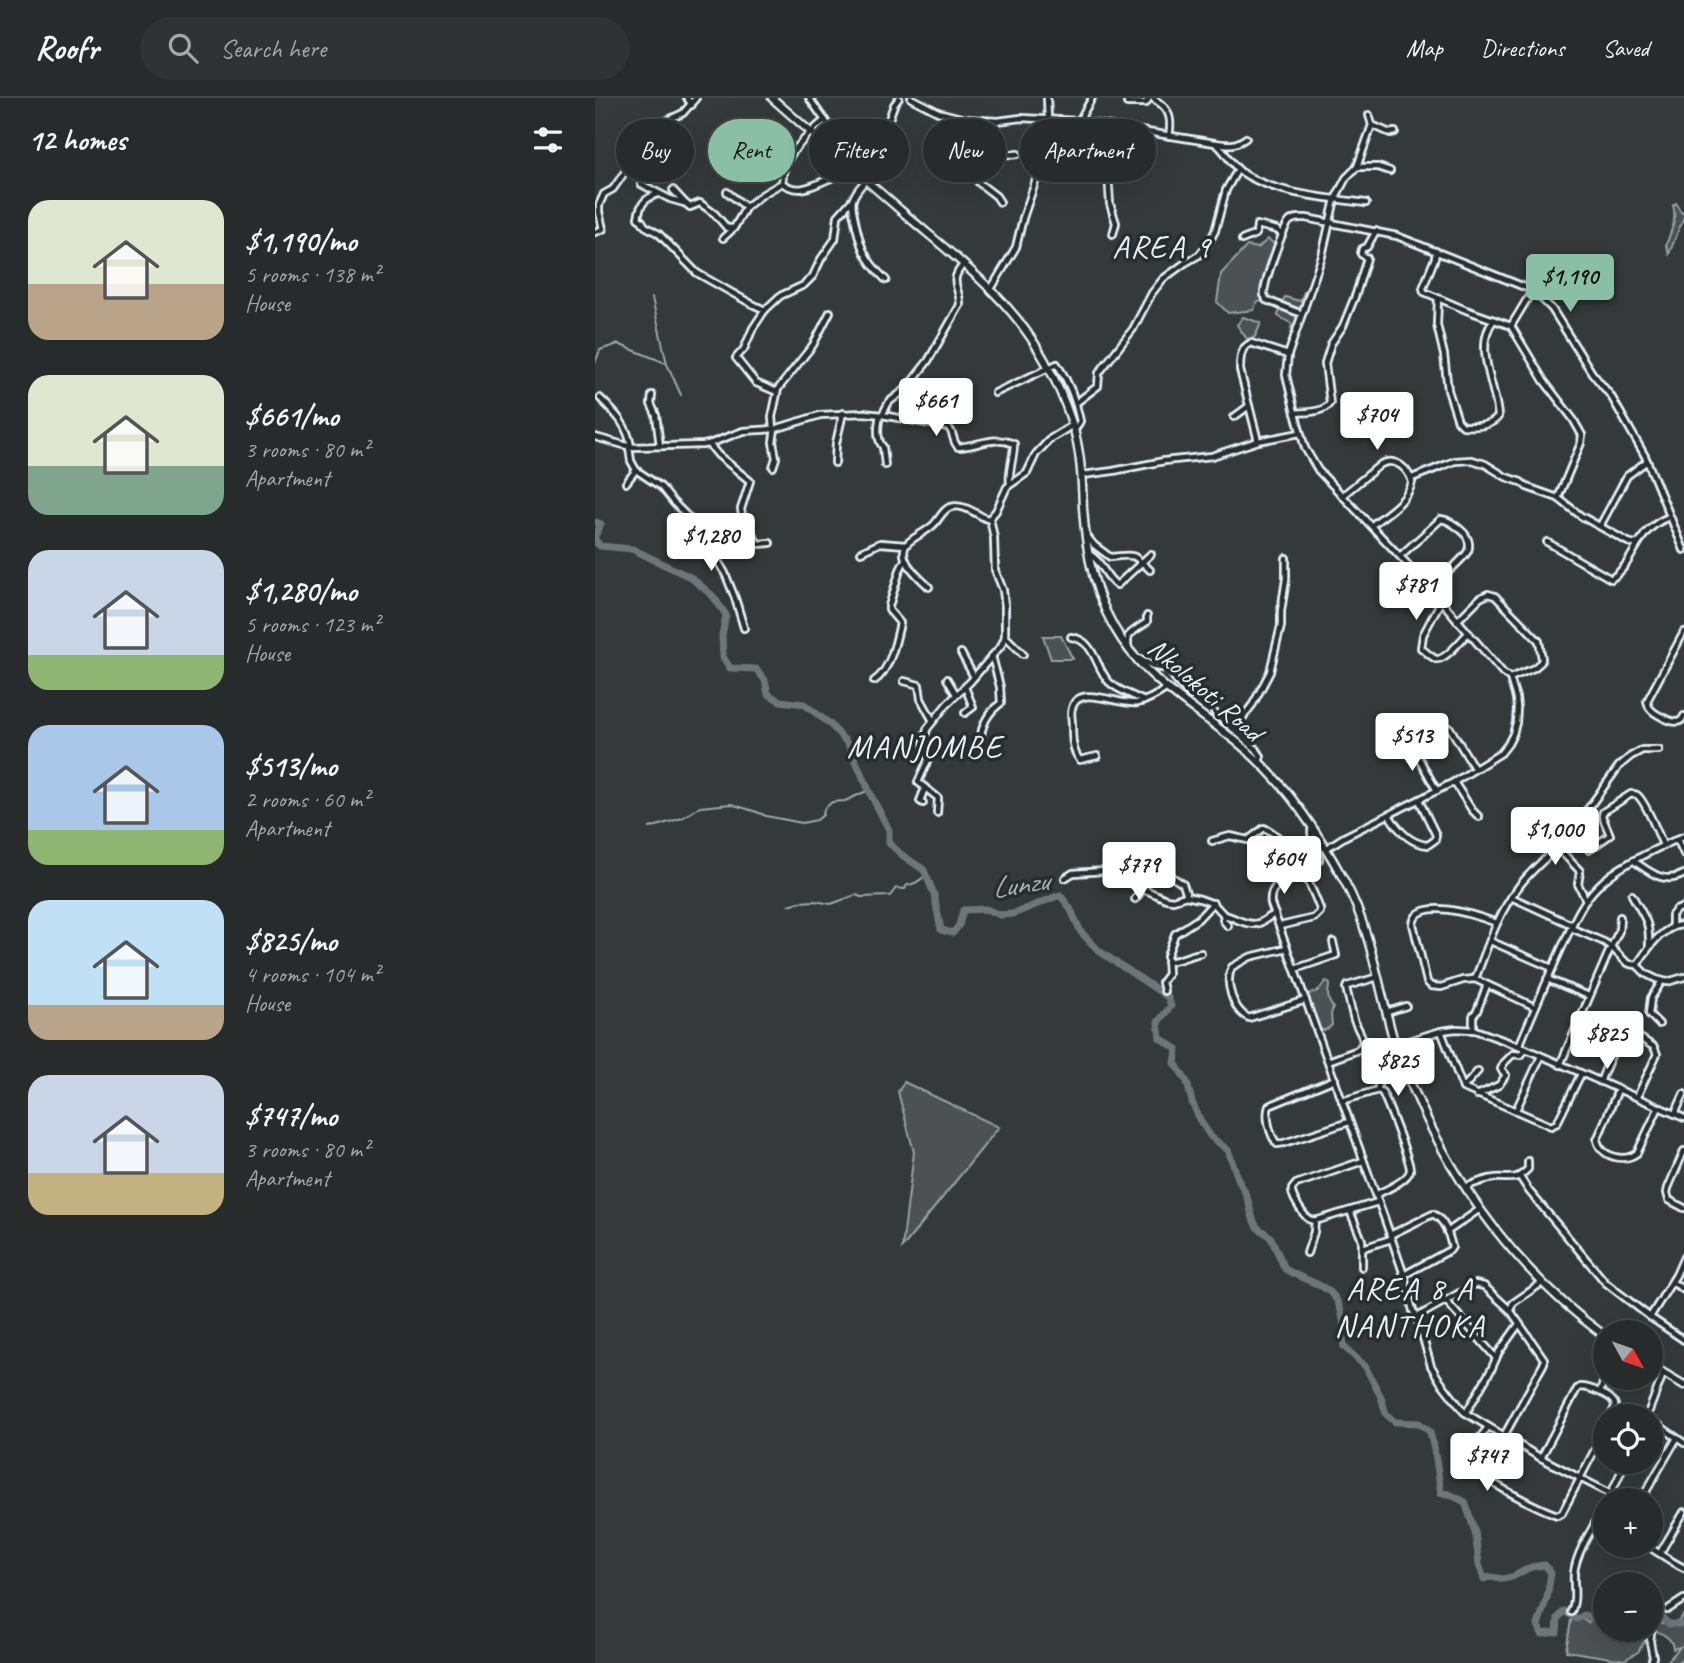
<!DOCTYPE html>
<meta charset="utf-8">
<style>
body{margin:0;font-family:Caveat,sans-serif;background:#303334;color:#f1f3f6;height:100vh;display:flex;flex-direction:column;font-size:26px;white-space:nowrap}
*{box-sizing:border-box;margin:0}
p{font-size:23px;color:#a5a7a9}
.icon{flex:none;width:38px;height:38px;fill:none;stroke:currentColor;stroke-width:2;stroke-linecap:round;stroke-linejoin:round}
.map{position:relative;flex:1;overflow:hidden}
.details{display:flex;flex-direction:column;background:#282b2c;width:595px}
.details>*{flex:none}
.banner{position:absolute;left:21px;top:21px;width:665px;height:63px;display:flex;gap:14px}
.needle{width:46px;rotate:130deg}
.fabs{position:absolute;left:998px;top:1222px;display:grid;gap:14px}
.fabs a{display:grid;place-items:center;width:70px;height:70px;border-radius:50%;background:#282b2c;box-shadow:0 7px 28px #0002,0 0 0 2px #444748;font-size:35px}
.price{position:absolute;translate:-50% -60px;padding:0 16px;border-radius:7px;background:#fff;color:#222;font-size:23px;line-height:46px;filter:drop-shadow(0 2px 4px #0008)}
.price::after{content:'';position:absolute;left:50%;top:42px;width:21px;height:16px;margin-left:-10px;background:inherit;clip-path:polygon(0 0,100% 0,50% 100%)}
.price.on{background:#8abfa5;color:#111}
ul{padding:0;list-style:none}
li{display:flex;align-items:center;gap:21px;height:175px;padding:0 28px}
li span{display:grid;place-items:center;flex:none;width:196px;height:140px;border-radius:21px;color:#555}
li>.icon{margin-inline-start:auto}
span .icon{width:84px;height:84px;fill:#fffc;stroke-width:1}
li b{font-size:30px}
h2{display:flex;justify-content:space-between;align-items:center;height:84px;padding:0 28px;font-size:30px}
.tag{padding:0 24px;border-radius:32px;background:#282b2c;box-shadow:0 7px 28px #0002,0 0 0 2px #444748;font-size:24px;line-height:63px}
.tag.on{background:#8abfa5;color:#111}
header{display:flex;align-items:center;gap:42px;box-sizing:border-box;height:98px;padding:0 35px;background:#282b2c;border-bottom:2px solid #444748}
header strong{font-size:33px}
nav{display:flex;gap:38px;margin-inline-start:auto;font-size:24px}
.search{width:490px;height:63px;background:#303334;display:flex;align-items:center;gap:18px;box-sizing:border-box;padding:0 24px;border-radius:38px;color:#a5a7a9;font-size:26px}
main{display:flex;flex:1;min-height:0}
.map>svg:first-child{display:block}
</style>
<header>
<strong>Roofr</strong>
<div class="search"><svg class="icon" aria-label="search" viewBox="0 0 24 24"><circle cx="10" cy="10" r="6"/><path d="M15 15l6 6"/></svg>Search here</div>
<nav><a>Map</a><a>Directions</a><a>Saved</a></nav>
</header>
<main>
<section class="details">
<h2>12 homes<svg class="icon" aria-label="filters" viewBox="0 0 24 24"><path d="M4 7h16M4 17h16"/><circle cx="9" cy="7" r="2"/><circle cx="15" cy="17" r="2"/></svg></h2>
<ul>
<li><span style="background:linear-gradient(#dfe7d0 60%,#b9a48a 0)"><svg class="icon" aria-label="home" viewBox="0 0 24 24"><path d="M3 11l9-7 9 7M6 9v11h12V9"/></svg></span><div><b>$1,190/mo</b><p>5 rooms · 138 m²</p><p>House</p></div></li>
<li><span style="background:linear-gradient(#dfe7d0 65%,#7fa58c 0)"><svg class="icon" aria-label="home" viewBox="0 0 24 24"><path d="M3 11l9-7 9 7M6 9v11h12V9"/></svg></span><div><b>$661/mo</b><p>3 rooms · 80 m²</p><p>Apartment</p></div></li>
<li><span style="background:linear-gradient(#c9d6e8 75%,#8fb573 0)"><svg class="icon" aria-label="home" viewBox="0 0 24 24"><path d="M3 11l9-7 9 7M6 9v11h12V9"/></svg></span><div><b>$1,280/mo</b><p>5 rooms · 123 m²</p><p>House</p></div></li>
<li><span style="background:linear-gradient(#a9c7e8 75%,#8fb573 0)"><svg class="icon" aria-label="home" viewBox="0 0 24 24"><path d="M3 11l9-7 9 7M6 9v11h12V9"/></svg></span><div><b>$513/mo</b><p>2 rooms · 60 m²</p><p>Apartment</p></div></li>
<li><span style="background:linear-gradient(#bfe0f5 75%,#b9a48a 0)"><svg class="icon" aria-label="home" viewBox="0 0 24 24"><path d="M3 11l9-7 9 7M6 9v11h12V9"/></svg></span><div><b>$825/mo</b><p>4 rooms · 104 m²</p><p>House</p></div></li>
<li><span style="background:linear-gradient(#c9d6e8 70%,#c2b280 0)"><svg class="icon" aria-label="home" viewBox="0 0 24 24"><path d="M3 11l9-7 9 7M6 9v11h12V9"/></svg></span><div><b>$747/mo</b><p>3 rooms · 80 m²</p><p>Apartment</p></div></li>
</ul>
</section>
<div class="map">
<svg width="1089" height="1565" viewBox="0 0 1089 1565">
<rect width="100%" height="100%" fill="#35393a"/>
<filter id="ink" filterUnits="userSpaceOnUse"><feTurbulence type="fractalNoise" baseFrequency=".0143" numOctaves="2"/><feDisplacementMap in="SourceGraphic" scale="14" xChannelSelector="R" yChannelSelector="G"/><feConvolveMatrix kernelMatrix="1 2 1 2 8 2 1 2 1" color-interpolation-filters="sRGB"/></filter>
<g filter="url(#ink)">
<g fill="#4d5152" stroke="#9aa1a5" stroke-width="2">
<path d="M1081,105l5,9 3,-1v5l-15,38 -3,-9c5,-14 11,-25 7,-40z"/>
<path d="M673,141l9,7 -13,54 -8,3 -2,7 -26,3 -11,-11 4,-28 26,-28 11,2z"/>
<path d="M710,192h4l-8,22 -20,-8 4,-7 15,4z"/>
<path d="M685,209l20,8 -4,11 -5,2 1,-4 -14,-8z"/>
<path d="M648,219l18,6 -6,14 -8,2 -10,-14z"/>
<path d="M448,538h18l12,23h-22z"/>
<path d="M731,883l4,3c-3,7 -3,17 3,23l-2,8 1,10c-5,5 -9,7 -15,3l-11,-31 5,-4 7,-2z"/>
<path d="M309,984l95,45 -97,121 12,-96 -16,-60z"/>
<path d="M1004,1509l6,1 -2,12 2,1v8h41l3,4 -11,19 -14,8 -58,-9 5,-31 9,-3 8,6z"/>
<path d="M1089,1516v44l-6,5h-12l14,-16 -7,2c-1,-13 -13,-16 -23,-21v-6l26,2z"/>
</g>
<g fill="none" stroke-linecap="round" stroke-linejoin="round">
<g stroke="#a0a7ac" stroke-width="2">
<path d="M57,200l15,66 14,31"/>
<path d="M0,265l5,-13 18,-6 48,19"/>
<path d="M0,447l5,1"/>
<path d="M55,730l32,-10 18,-11 31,-3 26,8 9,4 36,7 15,-3 6,-5 1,-6 8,-7 13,-1 24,-11"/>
<path d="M194,807l10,-3 16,-1 16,3 25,-9 5,2 29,-1 6,-8 9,1 2,-4c8,0 13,-5 19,-10"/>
</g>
<g stroke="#707579" stroke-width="7">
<path d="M0,424l6,2 -6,12"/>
<path d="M0,441l5,7 32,3 58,28 23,19 13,19 -4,20 1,22 7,11 26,1 9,11 3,14 12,7 24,3 26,20 18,20 24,53 17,33v13l13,12 22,15 10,24 7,36 12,3 6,-8 4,-15 23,-1 14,6 13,-1 47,-19 10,13 11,24 18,19 69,46 3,9 -13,16 2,16 17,11 -2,14 12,19 5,20 9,20 10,15 17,13 11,31 5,9 5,13"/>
<path d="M654,1106c2,7 3,16 8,23 4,4 10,6 14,11l14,31c27,17 52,12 58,51 2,9 -1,18 1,27l21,19 16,31 5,17 9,8 24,1 11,9 6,27 5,34 8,1 16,8 10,30 4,32 5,15 6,-2 13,2 9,-2 19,-10 14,-2 6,8 -4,25 -9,27 4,9 15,-2 1,-14 6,-7 13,8 7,-4 7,3 14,-11"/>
<path d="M1032,1486l5,-5 8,-3 3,8"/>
<path d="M1055,1504l5,9 14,13h15"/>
</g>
<g stroke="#e8f1f8" stroke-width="10">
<g id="minor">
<path d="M92,0l5,7"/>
<path d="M214,0c12,16 36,55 53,61l17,-9 7,-8 3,-23 5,-14 5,-7"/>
<path d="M316,0l27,14 27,7 33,2 23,-3 58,3 136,22c10,7 15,20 25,28 32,23 87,27 126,32"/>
<path d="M452,0l1,21"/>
<path d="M558,0c3,3 7,5 10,8 9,8 8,20 6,30"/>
<path d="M532,5h19l3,-5"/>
<path d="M774,17l3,10 18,8 5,-1"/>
<path d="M389,23c-1,5 -3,12 -1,17 7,14 22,18 35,16"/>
<path d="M484,23l13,-23"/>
<path d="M620,45c14,2 20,3 31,-5"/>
<path d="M368,54l16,31 17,13 4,6"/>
<path d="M344,58c19,-1 32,-5 43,-21"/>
<path d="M762,69l15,-42"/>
<path d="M519,70c3,-13 2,-27 4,-41"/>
<path d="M512,74l15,-6 5,2 3,-1 1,-3 16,-6"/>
<path d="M271,82c-4,5 -11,12 -13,19 -2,5 0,12 1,17 6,30 9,42 32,64"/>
<path d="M187,85c21,15 38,-4 59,-8"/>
<path d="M46,86l29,15 14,4"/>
<path d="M78,92l12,13 5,4 10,-4 15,11 12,14h6"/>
<path d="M132,94l19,15"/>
<path d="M63,96c-13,4 -18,10 -20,24l4,3 3,5 14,8 38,39 53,30 15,7"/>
<path d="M0,134l8,-3 -4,-17v-7l5,-11 9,-5 18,-26 -1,-6 11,-11 4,-9 23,-17 15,-7 13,-15"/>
<path d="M128,140l11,-10 12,-21 17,-13 19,-11c1,-5 1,-11 2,-16 6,-15 29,-38 41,-47"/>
<path d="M647,142l14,-6 1,-9 20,5 5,4"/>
<path d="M841,153l-1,7 -12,30 1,4 42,18 45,16 33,55 29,38 9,16 -1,8 -23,55"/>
<path d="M396,191l25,-42 7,-29 16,-47c26,0 43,-7 69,2l2,31 6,19 -3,11"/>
<path d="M843,200l-1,27 7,30 4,35 10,31 5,5c12,1 27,1 35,-9 -1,-29 -26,-71 -4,-97"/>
<path d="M707,216l-36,-14c0,-2 -1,-4 -2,-5 -1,-10 19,-68 26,-74 5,-4 10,-3 16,-3l91,18 130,52 16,12 9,9 40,64 19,23 34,60 39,94"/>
<path d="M916,228l21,-35"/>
<path d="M182,294l-21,-9 -20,-25 8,-9 9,-21 12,-18 15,-14 24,-11 9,-9 8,-17 14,-20 3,-23 15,-17"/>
<path d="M400,295l62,-29c12,18 19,36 23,57l-5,9"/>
<path d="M57,297l-1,9 5,11 4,31"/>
<path d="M5,300c15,15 28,27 31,49"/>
<path d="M481,305l22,-17 1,-13 34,-44 19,-36 11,-14 22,-16 14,-8 9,-11 7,-13 11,-41 12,-21"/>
<path d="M700,315c12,-1 28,0 35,-10l-5,-40 6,-19 12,-18 13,-32 11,-36 -6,-4 1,-5 5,-2 9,-16"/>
<path d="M285,317c-2,9 -4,24 3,32l2,18"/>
<path d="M287,317l66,12c6,5 4,14 10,20 21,-1 35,-12 56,-3 0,14 -6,27 -4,40"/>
<path d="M639,319l15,-11"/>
<path d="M178,331l-1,-12 6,-28 35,-44 17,-33"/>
<path d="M0,339l36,10 72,-2 6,-1 34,-13 32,-2 45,-14 44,-2 18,2 7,-13 17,-13 22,-28 32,-56c0,-18 -12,-23 3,-40"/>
<path d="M663,343l-18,-71c0,-10 0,-23 11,-27l37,12"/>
<path d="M114,346l9,11 32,26 -9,28 1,7 16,28 12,-1"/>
<path d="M34,349l2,14 5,9 25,17 12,15 24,24 28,47 10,25 9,30"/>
<path d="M240,365l1,-20 7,-30"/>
<path d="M178,369l3,-9 -3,-16 2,-13"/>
<path d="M488,377l30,-4 51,-10 48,-5 46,-15 42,-8"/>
<path d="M817,380l43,-17 17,-1 13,4 21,13 15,5 6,5 31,11 23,18 47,26 7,2 3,-1"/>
<path d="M31,385l10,-13"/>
<path d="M747,398l39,-32c14,-7 27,4 31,18 -4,19 -25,31 -40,43"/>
<path d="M1005,428l27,-50 20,-15"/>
<path d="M491,437l8,10 16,12c25,-2 21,-5 40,13"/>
<path d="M952,444l64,37c26,-17 23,-49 58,-62"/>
<path d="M266,454l19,-9 26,2"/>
<path d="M494,456c14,7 15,23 28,31l34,-31"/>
<path d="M805,458l41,-37c8,1 14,6 20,11 6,5 10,13 7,21 -5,9 -29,29 -38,37"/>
<path d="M334,489c-10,-10 -36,-31 -20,-45 7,-6 16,-10 23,-16 7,-5 10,-17 19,-19 11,-4 25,7 36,12l3,-1 6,-7 11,-24 20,-14 9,-19 14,-15 23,-14"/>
<path d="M846,503l-18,34 -2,13c4,3 10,9 15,11 9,2 25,-19 32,-26"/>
<path d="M862,523l23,-23 8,-4 7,2 44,45 3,18 -1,3 -7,6 -24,10"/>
<path d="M1089,534l-37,69c1,2 1,4 2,6 3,6 25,18 31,14 2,-1 3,-3 4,-5"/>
<path d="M410,538l18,18"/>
<path d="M476,539c24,3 24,30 38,45 9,9 24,13 35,19"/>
<path d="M533,550v-12c6,-6 12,-9 19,-14v-6"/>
<path d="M366,555l13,24"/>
<path d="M543,560l17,9 14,2 8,13 14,13"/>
<path d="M566,569l11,-10"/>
<path d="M352,581l9,15"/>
<path d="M279,583c16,-10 22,-40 26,-58l-11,-13v-4l11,-36 5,-10"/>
<path d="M309,583l15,4 2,14 12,22"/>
<path d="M619,614l42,37 5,7 -2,6"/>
<path d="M370,615l8,-6 -8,-20"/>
<path d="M639,631l19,-25 17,-32 2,-9 9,-37v-15l5,-32v-21"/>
<path d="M386,637c2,-13 9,-24 20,-32l-1,-16 -8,-31"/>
<path d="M502,658l-17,4c-8,-9 -8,-23 -8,-36 0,-5 -2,-11 0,-16 7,-25 47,-2 65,-5 10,-2 20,-8 29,-14"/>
<path d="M859,684l18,28 7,7"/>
<path d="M842,693l-26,-47c8,-12 25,-19 39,-16l24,40"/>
<path d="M328,705l-3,-2 5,-13"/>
<path d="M342,715l1,-15 -20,-16 10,-22 -4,-18 3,-13 20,-25 23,-22 23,-27 8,-9 4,-9v-31l-2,-16 -8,-20 -1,-32 -4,-20"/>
<path d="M794,717c9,15 21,29 39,30l7,-5 1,-5 -17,-35"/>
<path d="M1082,741l7,15"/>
<path d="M617,743l18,-5 18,4 16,-12c25,10 47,57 56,81v3l-6,6 -34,8"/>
<path d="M732,750l17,-11 110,-55 47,-29 7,-9 5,-10 3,-11 1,-15 -1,-10 -6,-20 -7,-5 -73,-85 -112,-118 -13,-22 -10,-35 -9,-38 2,-20 34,-99 13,-57 11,-21 11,-11h21l12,4"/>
<path d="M963,751l11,-18 4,-10 15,-12 31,-43 12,-10 11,-6h17"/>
<path d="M994,752l21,-15 -8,-19 1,-4 28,-18c2,0 5,0 6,1 8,5 22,41 26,50"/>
<path d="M1039,763c16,11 30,24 50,13"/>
<path d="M706,771c-14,8 -33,16 -30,35l113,313 20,58 9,36 4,6 14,49 9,15 24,31 77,46 70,36"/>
<path d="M512,773l9,-18 34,17 22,7 11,7 4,12"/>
<path d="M707,774l17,-12c0,-14 -11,-19 -7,-34"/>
<path d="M470,780l8,-5 32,-2 16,8 45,20 7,1 13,-4 14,3 14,5 10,11c11,2 23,12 35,8 5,-2 11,-7 16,-9"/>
<path d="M1037,797c12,23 18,24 17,52"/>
<path d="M916,799l61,28"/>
<path d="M540,801l10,-12 8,-16"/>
<path d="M629,817l-1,5 5,6"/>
<path d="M1025,819l-1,14 -8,16 15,15 4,2 7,1 9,9 10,5 11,3 17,-5"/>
<path d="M902,825c-17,-6 -80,-29 -84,1l14,58 4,4 10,1 22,-7 12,-1 60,28"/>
<path d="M1077,829v-12l4,-5 8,-3"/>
<path d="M895,843l62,27"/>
<path d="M692,850l-37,9 -18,10c-8,15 1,44 17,51l57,-18"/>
<path d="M572,864c12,-1 22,-7 34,-9"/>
<path d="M1042,867c10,-15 25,-39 45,-40"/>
<path d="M700,871l41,-14 -3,-13"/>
<path d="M880,881c12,-30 22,-64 42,-90 10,-14 24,-27 38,-39h5l20,21 -2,13 8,16"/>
<path d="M952,881l42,17"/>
<path d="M569,893l-2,-9 6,-8 -1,-18 8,-22 23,-15 15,-16"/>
<path d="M792,914l19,-6"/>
<path d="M1064,926l-10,-10 2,-16 11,-17"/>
<path d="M878,931v-13l4,-5 10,-26"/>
<path d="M846,933l22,57 88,38 6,-3 24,-49"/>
<path d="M800,947l46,-14 15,-2 19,1 44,16 165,72"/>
<path d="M924,948c14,-33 28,-66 43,-99 10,-21 18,-43 35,-60 22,-23 58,-37 87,-51"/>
<path d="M733,963l30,-11 5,-7 -1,-6 -8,-17 -8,-32 1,-2 31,-9"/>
<path d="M965,967l51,-118 -7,-5 -33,-14"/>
<path d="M740,981l-66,27c-4,11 1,29 8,38l7,-1 65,-21"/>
<path d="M1005,984c6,-14 16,-45 31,-50l23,15 3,7 -20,43"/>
<path d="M868,990l15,-17"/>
<path d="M783,992c-1,-17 6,-27 23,-29"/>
<path d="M1023,992l-21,50c4,17 27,23 40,13l22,-46"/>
<path d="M882,997l22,-10 7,-10 -5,-6 3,-6 9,-9 8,1 5,-6"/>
<path d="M747,1003l36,-11 4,2c4,8 29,71 28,78 -1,10 -26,21 -35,25"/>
<path d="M921,1012l25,-54"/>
<path d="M1080,1016l9,-20"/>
<path d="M1089,1053l-16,37 -1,5 2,7 15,8"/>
<path d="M768,1063l-67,23c-1,2 -3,3 -4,5 -2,6 13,30 19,31 3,1 5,0 7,0l60,-18"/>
<path d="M925,1079l9,14 77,92 44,34 34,23"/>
<path d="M871,1089c9,-4 19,-8 29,-9 15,-1 20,4 33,-9v-8"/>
<path d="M755,1113l12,29v27"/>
<path d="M852,1134l33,-23"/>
<path d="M795,1137l43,-21c12,6 16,21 19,33l-2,3 -46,25"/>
<path d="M768,1150l28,-9"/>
<path d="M712,1155l7,-21 1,-11"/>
<path d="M1077,1184l12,8"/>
<path d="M851,1203l50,57"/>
<path d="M915,1212l3,-7 29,-20"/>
<path d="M822,1219l58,-33 9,2 26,24 32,46 2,3v4l-40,73"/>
<path d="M1055,1219l26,-42 8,-18"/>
<path d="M1005,1294l5,-15"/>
<path d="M871,1315l25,-43 8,-18 20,-28"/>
<path d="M1052,1318l16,-42"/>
<path d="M1055,1321l34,24"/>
<path d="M893,1329c-6,9 -19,22 -18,34 2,16 71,48 87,54l5,-2 43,-83"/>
<path d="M946,1360l36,-69 3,-2c8,0 33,8 35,18 0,3 -3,8 -4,11"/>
<path d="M1013,1402l18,-39"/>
<path d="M1046,1402l36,-62"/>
<path d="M1051,1447c13,8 24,16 38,23"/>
<path d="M1065,1455l24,-41"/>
<path d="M1072,1512l17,-11"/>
<path d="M976,1514c6,-13 2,-25 3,-39 2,-21 21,-49 31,-67"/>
<path d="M1056,1565l2,-6 -3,-15 2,-19"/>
</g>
</g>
<g stroke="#e8f1f8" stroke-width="11">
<g id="secondary">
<path d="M177,0c44,39 89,78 134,117 29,25 60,49 87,77 37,37 63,82 79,131 9,28 10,56 11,85 3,46 12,93 39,132 31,46 79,72 121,107 44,38 75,85 102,135 27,51 34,108 50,163 5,17 13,33 21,50 41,95 105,180 189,241"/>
<path d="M1055,1267l34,20"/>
</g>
</g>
<use href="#minor" stroke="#2a2d2e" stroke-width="4.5"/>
<use href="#secondary" stroke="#2a2d2e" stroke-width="6"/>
</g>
</g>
<g text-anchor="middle" stroke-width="7" stroke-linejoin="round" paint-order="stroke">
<g font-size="28" fill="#e8f1f8" stroke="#2a2d2e">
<text transform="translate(611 591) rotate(41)" y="10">Nkolokoti Road</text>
</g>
<g font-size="30" font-style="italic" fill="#acb3b8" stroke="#2a2d2e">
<text transform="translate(425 786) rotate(-8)" y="10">Lunzu</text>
</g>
<g font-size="32" letter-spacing="2" fill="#e8f1f8" stroke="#2a2d2e">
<text x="567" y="159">AREA 9</text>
<text x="330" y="659">MANJOMBE</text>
<text x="815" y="1201">AREA 8 A<tspan x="815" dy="37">NANTHOKA</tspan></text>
</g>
</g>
</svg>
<div class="fabs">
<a><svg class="needle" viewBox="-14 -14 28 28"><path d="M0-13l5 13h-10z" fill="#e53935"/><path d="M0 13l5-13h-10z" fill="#a5a7a9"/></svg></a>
<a><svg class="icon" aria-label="locate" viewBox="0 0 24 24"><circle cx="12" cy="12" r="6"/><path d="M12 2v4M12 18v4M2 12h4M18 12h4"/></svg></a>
<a>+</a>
<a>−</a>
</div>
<b class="price on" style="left:975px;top:216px">$1,190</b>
<b class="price" style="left:341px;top:340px">$661</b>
<b class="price" style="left:782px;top:354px">$704</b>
<b class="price" style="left:116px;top:475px">$1,280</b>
<b class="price" style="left:821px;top:524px">$781</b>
<b class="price" style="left:817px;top:675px">$513</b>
<b class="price" style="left:960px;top:769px">$1,000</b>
<b class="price" style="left:689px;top:798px">$604</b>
<b class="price" style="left:544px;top:804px">$779</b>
<b class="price" style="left:1012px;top:973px">$825</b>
<b class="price" style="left:803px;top:1000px">$825</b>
<b class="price" style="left:892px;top:1395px">$747</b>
<div class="banner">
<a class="tag">Buy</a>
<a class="tag on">Rent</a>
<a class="tag">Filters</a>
<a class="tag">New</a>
<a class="tag">Apartment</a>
</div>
</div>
</main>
